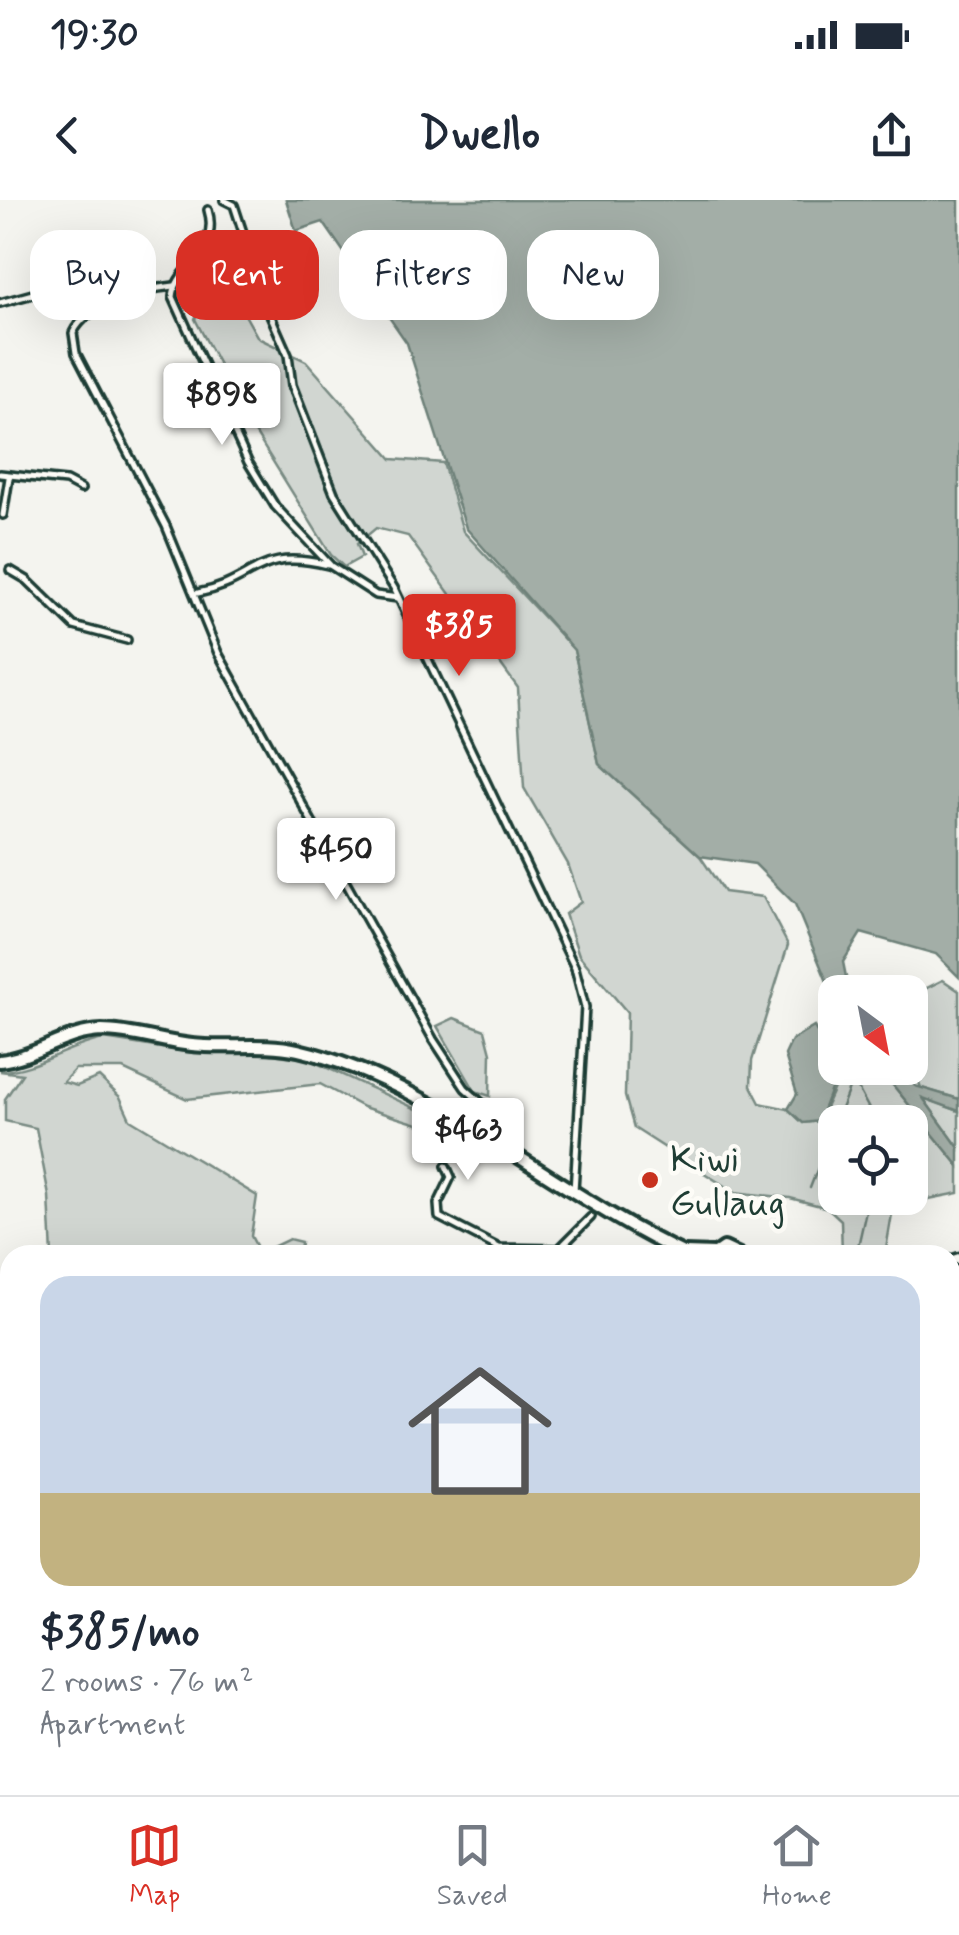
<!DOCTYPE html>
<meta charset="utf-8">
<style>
body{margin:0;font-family:Mynerve,sans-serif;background:#f2f2f3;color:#1f2937;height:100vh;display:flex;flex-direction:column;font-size:38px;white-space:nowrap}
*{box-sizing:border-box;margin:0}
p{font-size:32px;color:#747a83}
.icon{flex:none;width:55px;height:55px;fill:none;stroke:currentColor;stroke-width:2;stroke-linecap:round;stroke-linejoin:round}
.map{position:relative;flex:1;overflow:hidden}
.drawer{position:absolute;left:0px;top:1045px;width:960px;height:550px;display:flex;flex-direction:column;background:#fff;border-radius:30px 30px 0 0;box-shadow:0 10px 40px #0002}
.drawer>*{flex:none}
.hud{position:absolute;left:30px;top:30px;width:900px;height:90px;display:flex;gap:20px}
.needle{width:65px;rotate:148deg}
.fabs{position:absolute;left:818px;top:775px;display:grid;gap:20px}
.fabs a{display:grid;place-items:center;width:110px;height:110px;border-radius:20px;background:#fff;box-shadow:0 10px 40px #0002;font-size:50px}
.price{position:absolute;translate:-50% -85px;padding:0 22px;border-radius:10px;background:#fff;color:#222;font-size:32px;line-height:65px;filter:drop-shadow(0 2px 5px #0008)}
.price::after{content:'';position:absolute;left:50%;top:60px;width:30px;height:22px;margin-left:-15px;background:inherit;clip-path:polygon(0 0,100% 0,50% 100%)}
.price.active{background:#d93025;color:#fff}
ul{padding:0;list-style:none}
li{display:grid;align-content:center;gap:20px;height:530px;padding:0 40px}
li span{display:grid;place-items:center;height:310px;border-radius:30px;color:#555}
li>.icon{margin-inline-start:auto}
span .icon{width:180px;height:180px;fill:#fffc;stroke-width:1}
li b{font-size:42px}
.chip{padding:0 35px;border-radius:30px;background:#fff;box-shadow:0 10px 40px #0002;font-size:35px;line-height:90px}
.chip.active{background:#d93025;color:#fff}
.status{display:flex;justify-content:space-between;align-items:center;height:70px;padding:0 50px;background:#fff;direction:ltr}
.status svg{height:28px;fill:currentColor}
header{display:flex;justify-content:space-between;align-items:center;height:130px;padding:0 40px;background:#fff;font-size:45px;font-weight:800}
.dock{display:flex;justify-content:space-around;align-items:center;height:140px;border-top:2px solid #e0e1e3;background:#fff;font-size:28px;color:#747a83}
.dock a{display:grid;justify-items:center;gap:5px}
.dock .active{color:#d93025}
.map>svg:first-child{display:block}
</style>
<div class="status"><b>19:30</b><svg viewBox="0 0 49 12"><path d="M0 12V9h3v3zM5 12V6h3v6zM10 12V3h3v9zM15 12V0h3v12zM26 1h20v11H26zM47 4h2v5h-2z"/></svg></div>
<header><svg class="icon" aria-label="back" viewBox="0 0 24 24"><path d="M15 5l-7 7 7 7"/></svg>Dwello<svg class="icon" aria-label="share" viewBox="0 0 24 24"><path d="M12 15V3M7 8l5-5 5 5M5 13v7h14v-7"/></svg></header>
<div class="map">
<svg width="959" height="1595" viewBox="0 0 959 1595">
<rect width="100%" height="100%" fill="#f4f4ef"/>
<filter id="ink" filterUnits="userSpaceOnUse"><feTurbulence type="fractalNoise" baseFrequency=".01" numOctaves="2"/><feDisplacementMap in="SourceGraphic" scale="20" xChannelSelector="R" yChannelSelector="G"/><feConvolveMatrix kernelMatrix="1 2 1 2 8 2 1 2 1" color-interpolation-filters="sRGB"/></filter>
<g filter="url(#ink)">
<g fill="#d1d6d1" stroke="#788a82" stroke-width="2.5" fill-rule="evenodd">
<path d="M217,65l41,73 48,23 86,98 51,4 20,68 111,119 25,114 101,92 24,36 39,5 25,48 -36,116 -1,25 9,17 28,6 15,14 16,-2 24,-53h36l80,98v27l-50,10 -17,11 -7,41h-43l-1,-35 -13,-12 -38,-10 -56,-6 -100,-64 -9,-32 2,-84 -48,-57 -14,-41 16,-12 -13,-38 -44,-76 -6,-100 -110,-152 -32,-8 -19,16 5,13 -18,10 -13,-12 -80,-129 -56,-107zM835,922h75v76h-75z"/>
<path d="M943,780l16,11v108l-38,-11c-14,-37 -3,-56 -8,-93z"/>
<path d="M454,818l31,12 6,23 -1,43 -15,-5 -38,-65z"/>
<path d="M104,839l89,14h71l44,6 122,56 -6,11 -61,-19 -43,-23 -133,15 -64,-30h-48l-12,13 14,4 22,-9 21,20 10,22 127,77 -6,40 9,17 29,-14 12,3 -1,13h-248l-3,-59 -13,-68 -31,-7v-22l17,-25 -22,-3c35,0 68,-26 104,-32z"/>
<path d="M922,897l37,14v37z"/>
<path d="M10,1312v273h616l6,10h-632v-277z"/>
</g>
<g fill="#a3aea7" stroke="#6e8179" stroke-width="2.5">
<path d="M286,0h673v777l-23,-23 -75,-21 -18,29 6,30h-14v9l-40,-97 -40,-40 -55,-8 -101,-92 -25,-114 -108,-122 -59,-185 -84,-121 -27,9z"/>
<path d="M814,827l25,41 -20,53 -16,2 -15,-14 9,-15 -12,-39 7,-15z"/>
<path d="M879,868h15l21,18 44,13v12l-36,-13 36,50v18z"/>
</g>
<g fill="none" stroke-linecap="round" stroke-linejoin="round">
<g stroke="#6e8179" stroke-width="2.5">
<path d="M854,881l22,41"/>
<path d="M823,952l12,20"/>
<path d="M810,988l47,-120"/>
<path d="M856,1055l10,-44 -7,-13"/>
<path d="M353,1595l1,-10"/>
</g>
<g stroke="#1f3d34" stroke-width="12">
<g id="street">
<path d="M224,0l10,5 35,107 19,43 4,30 42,108 60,95 181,380 10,39 -11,184"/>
<path d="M208,10c13,42 -33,57 -35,87l75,165 27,44 56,60 45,29 22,3"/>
<path d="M174,86c-31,3 -87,17 -101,47l3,20 90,173 52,127 215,386 32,49 31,28"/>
<path d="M87,89l52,-13 11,13"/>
<path d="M0,103l80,-22 12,30"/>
<path d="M0,274l66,7 15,8"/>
<path d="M3,315l6,-37"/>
<path d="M10,370l17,10 47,46 53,14"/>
<path d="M198,393c58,-11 58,-46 130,-28"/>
<path d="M446,966l5,11 -13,27 1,13 60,31 60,1 32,-32"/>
<path d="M640,1055h17"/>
<path d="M0,1112l10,1"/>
<path d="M0,1259l10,2"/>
<path d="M663,1585l10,10"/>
<path d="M736,1585l11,10"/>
<path d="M797,1585l11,10"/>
<path d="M926,1585l24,10"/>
</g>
</g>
<g stroke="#1f3d34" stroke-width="15">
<g id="secondary">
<path d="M950,1061l9,-3"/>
<path d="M950,1225l9,27"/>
</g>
</g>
<g stroke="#1f3d34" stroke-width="18">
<g id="highway">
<path d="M0,861c36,-4 65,-29 102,-30 30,0 60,11 90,14 35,4 71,-3 106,5 135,31 262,147 389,205"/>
<path d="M685,1053l29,1"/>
<path d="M714,1055l10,-7 15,7"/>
<path d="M950,1165l9,6"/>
<path d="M950,1178l9,4"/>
<path d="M950,1200l9,-8"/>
</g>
</g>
<use href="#street" stroke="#fdfcf7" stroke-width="5"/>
<use href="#secondary" stroke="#fdfcf7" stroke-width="8"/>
<use href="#highway" stroke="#fdfcf7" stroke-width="10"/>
</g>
</g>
<circle fill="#c8321e" stroke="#fdfcf7" stroke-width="4" cx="650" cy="980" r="10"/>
<g text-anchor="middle" stroke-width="9" stroke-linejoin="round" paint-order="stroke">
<g font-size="38" fill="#1f3d34" stroke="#fdfcf7" text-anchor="start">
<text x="670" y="971">Kiwi<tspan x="670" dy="44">Gullaug</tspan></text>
</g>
</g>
</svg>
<div class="fabs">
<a><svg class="needle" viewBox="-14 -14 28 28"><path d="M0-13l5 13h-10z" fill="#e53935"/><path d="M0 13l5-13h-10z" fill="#747a83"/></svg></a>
<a><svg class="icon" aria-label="locate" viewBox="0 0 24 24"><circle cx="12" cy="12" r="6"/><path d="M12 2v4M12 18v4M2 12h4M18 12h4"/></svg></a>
</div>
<b class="price" style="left:222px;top:248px">$898</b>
<b class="price active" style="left:459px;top:479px">$385</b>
<b class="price" style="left:336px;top:703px">$450</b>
<b class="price" style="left:468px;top:983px">$463</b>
<div class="hud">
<a class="chip">Buy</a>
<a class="chip active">Rent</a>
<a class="chip">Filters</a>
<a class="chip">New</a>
</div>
<section class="drawer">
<ul>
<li><span style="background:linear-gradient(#c9d6e8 70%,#c2b280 0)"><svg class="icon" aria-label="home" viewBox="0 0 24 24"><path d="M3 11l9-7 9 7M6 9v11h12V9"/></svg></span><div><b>$385/mo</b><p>2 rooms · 76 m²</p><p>Apartment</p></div></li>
</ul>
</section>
</div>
<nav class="dock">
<a class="active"><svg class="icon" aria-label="map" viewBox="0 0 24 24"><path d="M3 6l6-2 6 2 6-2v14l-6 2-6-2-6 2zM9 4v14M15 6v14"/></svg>Map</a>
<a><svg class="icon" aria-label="saved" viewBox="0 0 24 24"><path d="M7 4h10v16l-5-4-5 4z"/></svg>Saved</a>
<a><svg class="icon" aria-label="home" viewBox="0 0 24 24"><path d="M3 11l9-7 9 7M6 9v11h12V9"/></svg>Home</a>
</nav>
